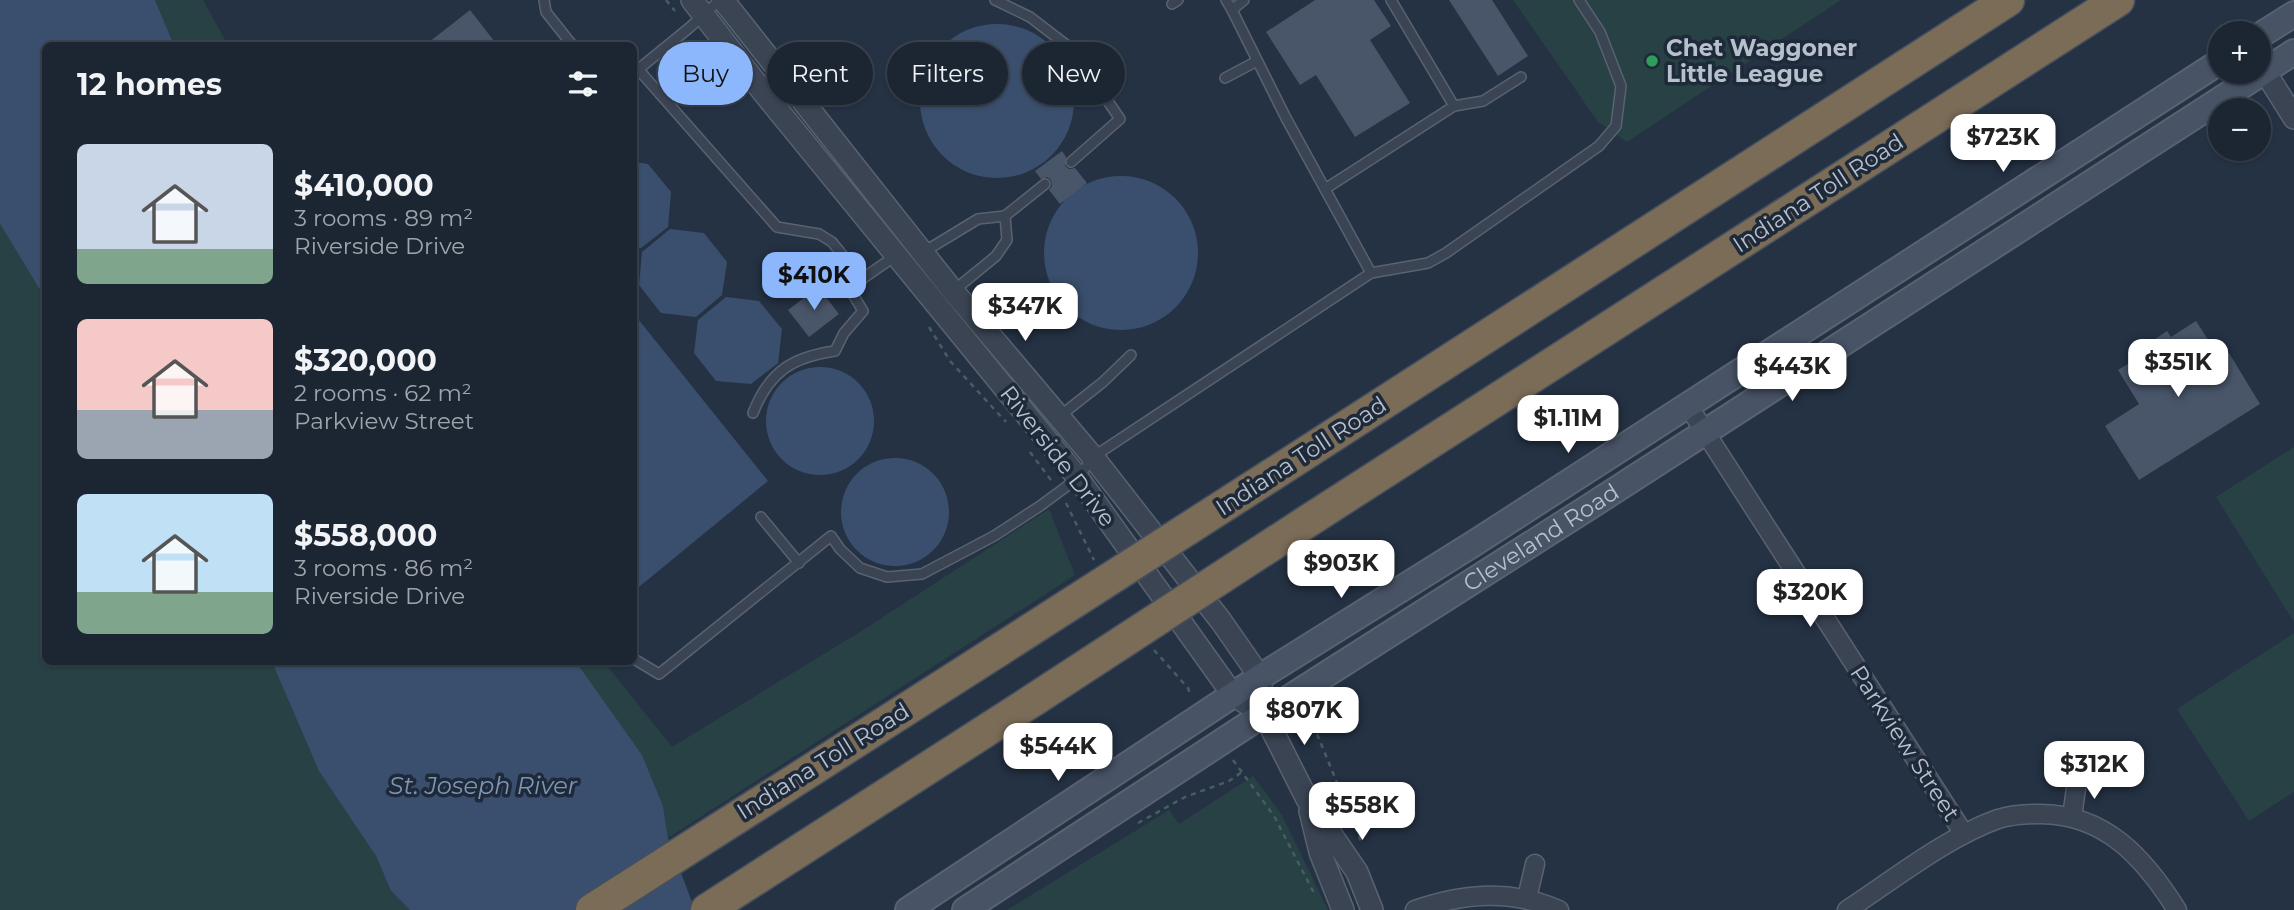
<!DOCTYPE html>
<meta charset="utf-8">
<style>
body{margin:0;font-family:Montserrat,sans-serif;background:#29323f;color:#f1f3f6;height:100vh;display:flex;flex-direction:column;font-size:26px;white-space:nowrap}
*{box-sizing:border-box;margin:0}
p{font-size:23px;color:#a0a5ac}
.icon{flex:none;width:38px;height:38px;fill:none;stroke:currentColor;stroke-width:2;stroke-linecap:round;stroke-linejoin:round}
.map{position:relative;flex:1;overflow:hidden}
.side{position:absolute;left:42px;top:42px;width:595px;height:623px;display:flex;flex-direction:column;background:#1c2633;border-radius:10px;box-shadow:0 2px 5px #0004,0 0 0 2px #3a434e}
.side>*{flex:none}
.hud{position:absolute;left:658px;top:42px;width:665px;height:63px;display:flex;gap:14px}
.tools{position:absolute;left:2208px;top:21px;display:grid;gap:14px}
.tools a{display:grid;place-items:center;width:63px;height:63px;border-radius:50%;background:#1c2633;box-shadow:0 2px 5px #0004,0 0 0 2px #3a434e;font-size:35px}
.price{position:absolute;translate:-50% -60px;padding:0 16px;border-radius:14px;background:#fff;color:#222;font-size:23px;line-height:46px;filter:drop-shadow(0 2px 4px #0008)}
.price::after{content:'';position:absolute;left:50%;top:42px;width:21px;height:16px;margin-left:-10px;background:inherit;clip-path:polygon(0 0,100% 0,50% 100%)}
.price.on{background:#8cb7fd;color:#111}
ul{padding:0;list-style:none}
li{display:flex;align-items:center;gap:21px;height:175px;padding:0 35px}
li span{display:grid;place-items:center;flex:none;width:196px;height:140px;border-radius:10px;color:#555}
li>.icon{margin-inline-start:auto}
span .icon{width:84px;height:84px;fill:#fffc;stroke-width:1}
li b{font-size:30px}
h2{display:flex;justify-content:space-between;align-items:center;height:84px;padding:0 35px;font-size:30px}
.tag{padding:0 24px;border-radius:32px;background:#1c2633;box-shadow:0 2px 5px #0004,0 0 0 2px #3a434e;font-size:24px;line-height:63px}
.tag.on{background:#8cb7fd;color:#111}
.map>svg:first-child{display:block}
</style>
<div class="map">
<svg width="2294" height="910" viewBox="0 0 2294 910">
<rect width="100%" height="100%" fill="#253244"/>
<g fill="#274145">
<path d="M155,0h48l25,45h-54z"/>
<path d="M1513,0h328l-214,142 -29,-20z"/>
<path d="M0,224l45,74 1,364h226l22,45 60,113 22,36 15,35 19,19h-410z"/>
<path d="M2294,447v175l-78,-125z"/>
<path d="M1049,509l26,66 -407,263 -5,-32 -87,-144h28l68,85 191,-117z"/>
<path d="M2294,633v159l-45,29 -72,-112z"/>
<path d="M1253,776l29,39 46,95h-321l162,-100 10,14z"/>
</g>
<g fill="#3a4f6d">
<path d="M0,0h155l19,45 -128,1 -1,252 -45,-74z"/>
<circle cx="997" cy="101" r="77"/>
<path d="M634,162l14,2 23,28 -3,35 -27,21h-7z"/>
<circle cx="1121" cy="253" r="77"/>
<path d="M670,229l34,4 23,29 -5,33 -26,22 -35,-4 -22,-28 3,-33z"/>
<path d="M726,297l33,4 23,28 -4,34 -27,21 -35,-3 -22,-28 4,-33z"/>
<path d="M634,314l134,167 -134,110z"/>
<circle cx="820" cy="421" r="54"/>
<circle cx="895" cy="512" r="54"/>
<path d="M272,662h304l66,93 21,51 5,32 27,72h-285l-19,-19 -15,-35 -57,-85z"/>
</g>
<g fill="#49566a">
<path d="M1315,0h59l17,26 -21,14 40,63 -55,34 -39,-62 -16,10 -34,-53z"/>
<path d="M1449,0h43l36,56 -30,20z"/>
<path d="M470,10l28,36h-74z"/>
<path d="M1062,151l4,6 -1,9 4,3 6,-1 12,15 -27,21 -11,-14 3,-4 -1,-6 -4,-3 -6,2 -6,-8z"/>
<path d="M818,287l21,27 -30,23 -21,-27z"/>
<path d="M2196,321l24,37 9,-5 31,51 -121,76 -34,-54 34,-22 -21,-34 24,-15 -3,-5 28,-19 4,6z"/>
</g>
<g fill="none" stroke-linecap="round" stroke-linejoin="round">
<g stroke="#586271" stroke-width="12">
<g id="service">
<path d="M544,0l2,12 27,34"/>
<path d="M995,0l35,17 43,33 47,69 -49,43"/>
<path d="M1226,0l6,10"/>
<path d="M1244,0l-12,10 54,108 85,155"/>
<path d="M1172,4l6,-4"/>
<path d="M638,69l139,158 42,7 13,8 30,37 -11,12 12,20 -19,22 -9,18c-43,6 -66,21 -82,62"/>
<path d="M635,72l54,-44 31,-28"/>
<path d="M1225,78l32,-17"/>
<path d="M1454,106l29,-5 38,-24"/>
<path d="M1325,189l129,-83 -63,-106"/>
<path d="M1005,216l40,-32"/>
<path d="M922,253l56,-34 27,-3 2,24 -11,16 -44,36"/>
<path d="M862,279l33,-23"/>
<path d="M1060,416l43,-34 28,-27"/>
<path d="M761,517l38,46"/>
<path d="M634,659l25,15 172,-138 9,13 20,19 27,9 35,-3 72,-38 46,-30 38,-28 15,-21 278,-184 57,-10 18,-10 153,-107 17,-20 5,-40 -21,-54 -21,-32"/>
</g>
</g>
<g stroke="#586271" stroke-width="21">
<g id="minor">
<path d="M1687,404l277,430"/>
<path d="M2072,817l5,-36"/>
<path d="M1527,898l8,-34"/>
<path d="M1415,910c49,-17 96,-21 144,0"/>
<path d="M1847,910c46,-30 100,-73 151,-91 13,-4 29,-5 42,-5 66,0 105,45 137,96"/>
</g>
</g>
<g stroke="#586271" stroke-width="24">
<g id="tertiary">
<path d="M692,0l71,92 315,386 155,217 31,19"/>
<path d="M723,0l230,291 140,166 128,164 39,56 4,37 43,85 50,73 15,38"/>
<path d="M2259,62l35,56"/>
<path d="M1310,811l10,41 23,58"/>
</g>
</g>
<g stroke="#586271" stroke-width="28">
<g id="secondary">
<path d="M2259,36l35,-22"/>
<path d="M908,910l352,-233 213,-133 748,-483"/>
<path id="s1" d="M965,910l299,-196 322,-205 708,-457"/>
</g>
</g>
<g stroke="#454f5e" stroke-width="35">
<g id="motorway">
<path d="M1270,476l738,-476"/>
<path d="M1308,521l810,-521"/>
<path d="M592,910l407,-260"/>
<path d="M707,910l328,-211"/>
</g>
</g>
<g stroke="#465e61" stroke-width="2.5" stroke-dasharray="5 5" stroke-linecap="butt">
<path d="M666,0l9,11"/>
<path d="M929,327l21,34 56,61"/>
<path d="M1030,452l23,31"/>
<path d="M1066,503l28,57"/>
<path d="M1154,650l34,38 3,8"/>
<path d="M1345,689c-14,9 -30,18 -32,35l49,120"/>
<path d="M1233,760l41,56 41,79"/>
<path d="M1138,823l47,-26 44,-16 13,-9"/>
</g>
<use href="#service" stroke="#3a4453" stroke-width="9"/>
<use href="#minor" stroke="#3a4453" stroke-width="18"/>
<use href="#tertiary" stroke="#3a4453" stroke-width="21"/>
<use href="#secondary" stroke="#485366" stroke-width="24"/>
<use href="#motorway" stroke="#7a6c57" stroke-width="32"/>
<g stroke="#454f5e" stroke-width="35" stroke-linecap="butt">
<g id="motorway-bridge">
<path d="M999,650l271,-174"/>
<path d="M1035,699l273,-178"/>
</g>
</g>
<use href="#motorway-bridge" stroke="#7a6c57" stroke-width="32"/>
</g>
<circle fill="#2e9e5b" stroke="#1e2939" stroke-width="2.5" cx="1652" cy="61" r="7"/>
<g text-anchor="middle" stroke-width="7" stroke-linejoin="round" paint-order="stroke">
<g font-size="23" font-weight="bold" fill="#b7c0cd" stroke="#1e2939" text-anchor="start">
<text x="1666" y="56">Chet Waggoner<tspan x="1666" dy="26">Little League</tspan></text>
</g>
<g font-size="23" fill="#b7c0cd" stroke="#1e2939">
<text transform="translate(1818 193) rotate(-33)" y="8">Indiana Toll Road</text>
<text transform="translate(1058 456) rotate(52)" y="8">Riverside Drive</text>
<text transform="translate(1301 456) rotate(-33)" y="8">Indiana Toll Road</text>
<text dy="8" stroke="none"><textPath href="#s1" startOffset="686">Cleveland Road</textPath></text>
<text transform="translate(1905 743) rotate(57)" y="8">Parkview Street</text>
<text transform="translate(823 761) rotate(-32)" y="8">Indiana Toll Road</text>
</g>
<g font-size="24" font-style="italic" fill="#7d95b5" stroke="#1e2939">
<text x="483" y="794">St. Joseph River</text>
</g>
</g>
</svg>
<div class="tools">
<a>+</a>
<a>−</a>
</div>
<b class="price" style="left:2003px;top:174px">$723K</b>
<b class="price on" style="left:814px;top:312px">$410K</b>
<b class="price" style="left:1025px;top:343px">$347K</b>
<b class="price" style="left:2178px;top:399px">$351K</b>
<b class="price" style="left:1792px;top:403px">$443K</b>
<b class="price" style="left:1568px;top:455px">$1.11M</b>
<b class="price" style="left:1341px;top:600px">$903K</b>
<b class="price" style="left:1810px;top:629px">$320K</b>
<b class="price" style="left:1304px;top:747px">$807K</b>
<b class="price" style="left:1058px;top:783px">$544K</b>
<b class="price" style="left:2094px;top:801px">$312K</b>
<b class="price" style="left:1362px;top:842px">$558K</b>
<div class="hud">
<a class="tag on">Buy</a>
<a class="tag">Rent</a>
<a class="tag">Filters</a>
<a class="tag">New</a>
</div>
<section class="side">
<h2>12 homes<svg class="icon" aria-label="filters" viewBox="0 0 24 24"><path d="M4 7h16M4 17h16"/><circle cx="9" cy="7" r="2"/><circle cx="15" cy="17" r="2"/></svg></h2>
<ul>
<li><span style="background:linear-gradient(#c9d6e8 75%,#7fa58c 0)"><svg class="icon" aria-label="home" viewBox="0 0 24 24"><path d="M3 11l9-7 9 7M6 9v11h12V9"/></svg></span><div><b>$410,000</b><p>3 rooms · 89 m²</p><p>Riverside Drive</p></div></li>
<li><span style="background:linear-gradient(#f6c9c9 65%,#9aa5b1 0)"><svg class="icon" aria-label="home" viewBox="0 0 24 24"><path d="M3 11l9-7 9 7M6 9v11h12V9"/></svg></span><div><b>$320,000</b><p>2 rooms · 62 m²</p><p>Parkview Street</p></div></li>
<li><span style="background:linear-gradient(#bfe0f5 70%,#7fa58c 0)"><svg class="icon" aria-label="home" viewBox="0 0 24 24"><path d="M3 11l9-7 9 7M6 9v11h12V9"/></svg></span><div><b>$558,000</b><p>3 rooms · 86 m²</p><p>Riverside Drive</p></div></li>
</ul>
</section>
</div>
